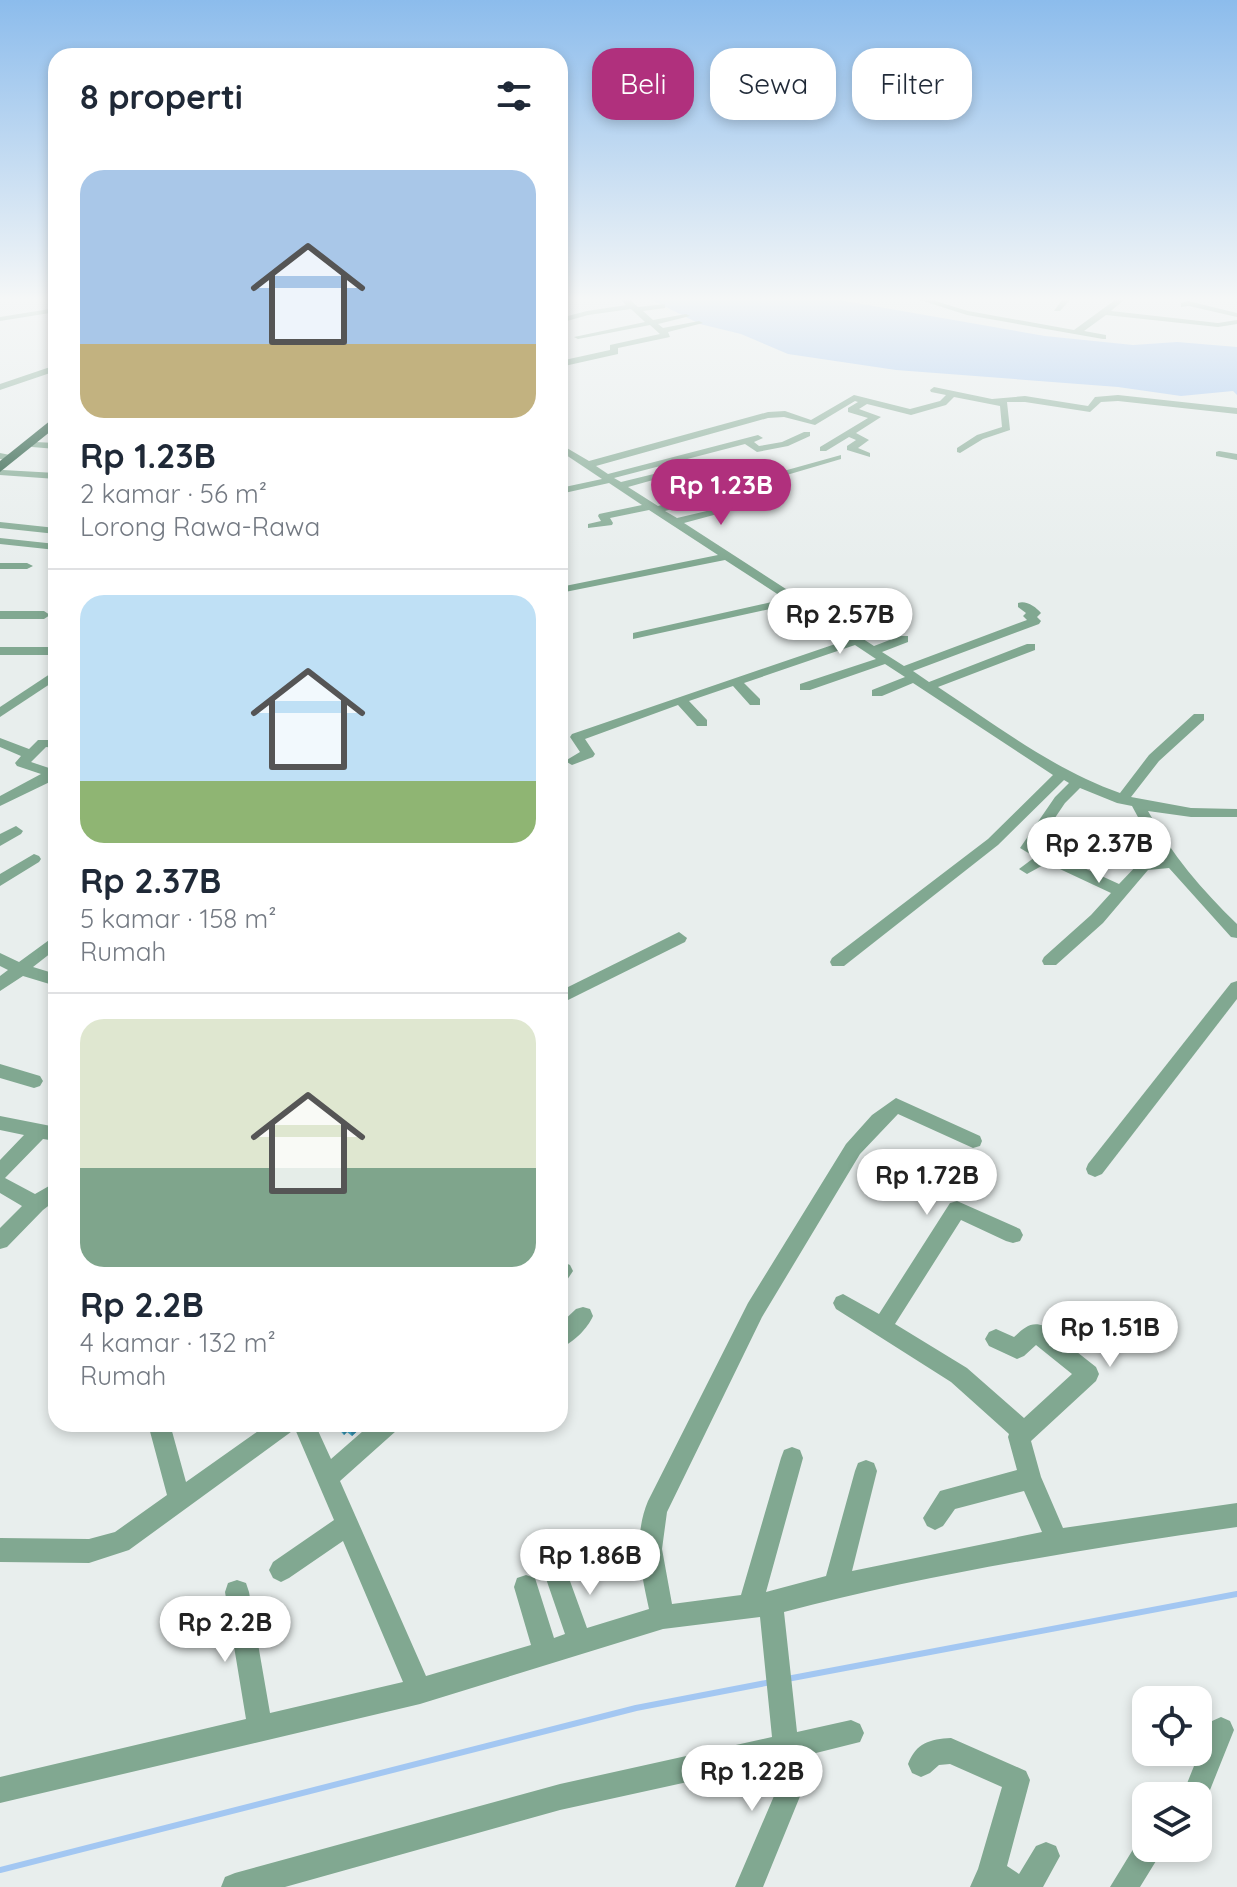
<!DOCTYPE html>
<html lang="id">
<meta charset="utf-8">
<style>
body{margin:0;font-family:Quicksand,sans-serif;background:#f6f6f7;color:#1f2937;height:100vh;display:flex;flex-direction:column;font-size:30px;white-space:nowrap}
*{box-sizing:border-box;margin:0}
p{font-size:26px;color:#747a83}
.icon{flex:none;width:44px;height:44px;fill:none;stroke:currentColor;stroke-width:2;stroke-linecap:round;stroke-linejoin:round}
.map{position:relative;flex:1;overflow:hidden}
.panel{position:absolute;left:48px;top:48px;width:520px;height:1384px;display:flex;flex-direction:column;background:#fff;border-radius:24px;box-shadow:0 4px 12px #0003}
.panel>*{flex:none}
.hud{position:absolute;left:592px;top:48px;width:524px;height:72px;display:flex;gap:16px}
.tools{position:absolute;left:1132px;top:1686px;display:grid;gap:16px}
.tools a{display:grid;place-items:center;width:80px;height:80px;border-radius:16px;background:#fff;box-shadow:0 4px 12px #0003;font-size:40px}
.price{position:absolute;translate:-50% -68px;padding:0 18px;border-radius:28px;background:#fff;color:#222;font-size:26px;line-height:52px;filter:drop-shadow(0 2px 4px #0008)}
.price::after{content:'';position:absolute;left:50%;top:48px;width:24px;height:18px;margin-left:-12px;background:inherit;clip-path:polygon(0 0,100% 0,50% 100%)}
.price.current{background:#b0307d;color:#fff}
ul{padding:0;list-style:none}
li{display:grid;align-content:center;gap:16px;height:424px;padding:0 32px}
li+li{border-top:2px solid #e0e1e3}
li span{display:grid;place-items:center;height:248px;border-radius:24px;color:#555}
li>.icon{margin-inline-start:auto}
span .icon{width:144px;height:144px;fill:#fffc;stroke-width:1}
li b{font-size:34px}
h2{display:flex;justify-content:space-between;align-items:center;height:96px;padding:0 32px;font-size:34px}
.chip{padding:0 28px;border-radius:24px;background:#fff;box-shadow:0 4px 12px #0003;font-size:28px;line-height:72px}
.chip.current{background:#b0307d;color:#fff}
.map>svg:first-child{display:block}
</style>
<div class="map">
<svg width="1237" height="1887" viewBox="0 0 1237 1887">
<rect width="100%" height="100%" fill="#e8eeed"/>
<path fill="#a3c7f2" d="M652,300h187l206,36 88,9 44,-3 60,5v48l-4,-4 -52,5 -63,-9 -222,-17 -108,-16 -47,-20 -41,-10z"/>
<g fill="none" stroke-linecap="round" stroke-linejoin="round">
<g stroke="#a3c7f2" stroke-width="6">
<path d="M787,1679l450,-85"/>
<path d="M0,1870l636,-162 135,-26"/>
</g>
<g fill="#81a891" fill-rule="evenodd">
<path d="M621,300h9l8,7 27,-3v4l-22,3 10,9 33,-6 4,2 -32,8 5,4 36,-7 4,2 -35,9 2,5 -52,11v6l-58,13v-6l50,-11v-5l50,-11 -10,-9 -72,14 -4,-2 71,-15 -14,-13 -43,6 -28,8v-5l27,-7 39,-6z"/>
<path d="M920,300h12l36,11 106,19 41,-30h9l-13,11 107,12 19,-3v4l-19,3 -112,-12 -22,16 22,4v4h-3l-136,-24z"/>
<path d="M1062,300h8l-10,11h-6z"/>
<path d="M1188,301l49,12v4l-48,-11 -8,1v-4z"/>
<path d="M56,308v4l-56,9v-4z"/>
<path d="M56,365v6l-56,19v-6z"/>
<path d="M934,387l58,12 33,-3 63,10 7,-9 23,-2 119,13v6l-119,-13 -17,1 -11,10 -65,-10h-18l3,28 -27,9 -23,14 -3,-1v-4l20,-13 25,-8 -2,-21 -46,-9 -8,8 -35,10 -44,-11 -8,5 22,8 -25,16 13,7 -11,8 12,5v4l-23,-7v-4l9,-6 -7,-3 -23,14h-6v-4l48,-29 -20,-6v-4l10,-6 -3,-1 -40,24 -31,-8 -16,1 -172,48 12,8 150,-39 5,3 -9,4 5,4 23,-4 22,-10h6v4l-22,10 -31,6 -12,-8 -131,34 7,4 82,-20v4l-75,21 30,19 183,-51v4l-176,52 12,7 85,-20v4l-78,21 190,123 26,-10h8v6l-26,10 22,14 123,-46 -4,-4 3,-3 -8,-6v-4c8,-3 18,4 23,10l-4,4 4,4 -2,3 -126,47 16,11 98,-38h8v6l-97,37c58,38 116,83 182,106l29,-38 45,-41h10v6l-45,41 -28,36 60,11 46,1v8h-46l-43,-6c23,43 54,79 89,113v14l-6,-1 -62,-69 -21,2 -45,53 -47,42h-12l-2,-4 2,-4 47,-42 20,-22 -64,-30 -20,11 -8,-5 16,-12 -15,-9 35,-51 14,-14 -5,-3 -66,65 -154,121h-12l-2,-4 2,-4 156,-119 65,-64 -140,-92 -31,13h-10v-6l33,-13 -20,-13 -75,26h-10v-6l76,-25 -21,-14 -111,38 16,16v6h-10l-17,-19 -44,15 18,19v6h-10l-19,-21 -93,34 10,15 -2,3 -21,8 -7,-4 15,-9 -10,-15 2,-3 275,-94 -54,-36 -160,35v-6l152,-34 -60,-39 -165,33v-6l158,-32 -69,-45 -39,8 3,5 -1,2 -24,3v-4l13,-3 -3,-5 1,-2 43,-9 -33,-22 -49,11v-6l42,-9 -42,-28v-7l29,17 179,-49 17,-1 26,9 43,-25 56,14 30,-8 6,-6 -15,-3 -1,-2zM1080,788l37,15 15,3 20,37 -54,-20 -5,2 -2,3 2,3 70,28 -24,4 -20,21 -83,-38 29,-43z"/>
<path d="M53,427h3v6l-8,-3z"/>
<path d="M35,442l21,1v6l-24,-2 -2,-2z"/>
<path d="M1219,451l18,3v6l-21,-4v-4z"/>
<path d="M0,453l15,3 2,2 -5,3 -12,-2z"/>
<path d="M3,470l53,3v6l-56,-4v-4z"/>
<path d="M0,522l56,6v6l-56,-6z"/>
<path d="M0,538l56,6v6l-56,-6z"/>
<path d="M0,563h27l6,3 -6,3h-27z"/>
<path d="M0,611h44l6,4 -6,4h-44z"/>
<rect x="0" y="647" width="56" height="8"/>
<path d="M56,670v10l-56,37v-10z"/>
<path d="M0,738l29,11 9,-9h18v8l-10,-1 -15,15 21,7 4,-1v11l-56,27v-10l41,-22 -24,-8 -2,-3 6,-7 -21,-9z"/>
<path d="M16,826l7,5 -2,3 -21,12v-12z"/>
<path d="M34,854l5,2 2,3 -2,3 -39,24v-12z"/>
<path d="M679,932l8,6 -2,4 -125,62v-13z"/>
<path d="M56,935v14l-23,18 23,7v12l-33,-10 -23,15v-15l8,-6 -8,-4v-13l19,9z"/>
<path d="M1237,981v18l-135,175 -7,3 -7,-3 -2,-5 2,-5 143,-181z"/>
<path d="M0,1064l40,12 3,5 -3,5 -6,2 -34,-10z"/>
<path d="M896,1098l84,38 2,5 -2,5 -7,2 -75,-34 -38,40 -98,163 -95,195 -5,37 10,55 69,-9 40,-137 3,-8 8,-3 8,3 3,8 -37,134 60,-16 29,-105 3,-8 8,-3 8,3 3,8 -25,100 190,-39 -18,-41 -69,18 -12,17 -8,4 -8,-4 -4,-8 17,-27 77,-21 -9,-33 1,-3 -58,-52 -115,-73 -3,-6 3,-6 7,-3 36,20 71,-111 7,-2 63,28 3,6 -3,6 -7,2 -7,-2 -45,-21 -66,104 72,44 57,50 48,-44 -36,-29 -12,11 -7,3 -28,-13 -4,-7 4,-7 7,-3 18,8c10,-9 17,-16 30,-11l52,41 3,7 -3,7 -65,60 10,36 22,51 174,-25v24c-152,22 -304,46 -453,85l13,120 54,-12 9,4 4,9 -4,9 -60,15 3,32 -40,98h-28l42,-98 -3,-26 -214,47 -275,77h-64l4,-10 10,-4 325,-89 212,-47 -12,-120 -97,12 -243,75 -420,99v-26l246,-58 -21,-127 3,-9 9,-3 9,3 3,9 21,121 133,-31 -60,-141 -54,37 -8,4 -8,-4 -4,-8 4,-8 61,-42 -39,-91 -166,121 -40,13 -89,-1v-24l89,1 26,-7 52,-37 -19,-71h22l16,58 82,-58h47l16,35 40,-35h28l-3,7 -56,50 86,195 105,-31 -17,-58 3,-9 9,-3 9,3 19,60 11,-4 -23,-67 4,-8 8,-4 8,4 25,69 62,-19c-8,-37 -16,-72 -1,-108l100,-198 98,-159 26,-29z"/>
<path d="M0,1116l56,11v14l-13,-2 -38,39 30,16 21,-12v18l-13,10 -36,37 -7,2v-21l22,-22 -22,-13v-33l24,-25 -24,-5z"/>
<path d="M563,1262l7,3 3,6 -6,9 -7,3v-20z"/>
<path d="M583,1307l7,2 3,7c-5,12 -20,27 -33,32v-24l16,-15z"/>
<path d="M1221,1717l9,4 4,9 -30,75 -6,3v-12h-16l30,-75z"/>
<path d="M951,1738l75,33 4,9 -23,86 12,8 17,-28 10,-4 10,4 4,10 -17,31h-73l8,-18 24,-82 -52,-23 -11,1 -9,8 -9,4 -9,-4 -4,-9c8,-21 22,-25 43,-26z"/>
<path d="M1146,1836v12h18l-24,39h-30l30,-49z"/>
</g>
<path fill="#1c5238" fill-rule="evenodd" d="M56,416v11l-56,45v-11z"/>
</g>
<path fill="#40abcc" d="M334,1424h31l-13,12 -5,-4 -3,3z"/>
<g fill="#348ba6">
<path d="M341,1424h4l2,8 -3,3z"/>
<path d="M349,1424h16l-13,12z"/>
</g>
<linearGradient id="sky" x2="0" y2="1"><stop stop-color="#8cbcec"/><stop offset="0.53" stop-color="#f5f7f7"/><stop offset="1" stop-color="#f5f7f7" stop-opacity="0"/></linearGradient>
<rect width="1237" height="564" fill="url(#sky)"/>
</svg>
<div class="tools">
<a><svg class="icon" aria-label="locate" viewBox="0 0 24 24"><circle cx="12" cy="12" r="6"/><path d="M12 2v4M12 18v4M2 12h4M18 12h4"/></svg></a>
<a><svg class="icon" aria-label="layers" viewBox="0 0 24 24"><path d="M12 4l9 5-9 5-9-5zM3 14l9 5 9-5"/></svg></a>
</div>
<b class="price current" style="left:721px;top:527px">Rp 1.23B</b>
<b class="price" style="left:840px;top:656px">Rp 2.57B</b>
<b class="price" style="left:1099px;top:885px">Rp 2.37B</b>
<b class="price" style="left:927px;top:1217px">Rp 1.72B</b>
<b class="price" style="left:1110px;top:1369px">Rp 1.51B</b>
<b class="price" style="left:590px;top:1597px">Rp 1.86B</b>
<b class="price" style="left:225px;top:1664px">Rp 2.2B</b>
<b class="price" style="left:752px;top:1813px">Rp 1.22B</b>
<div class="hud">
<a class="chip current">Beli</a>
<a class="chip">Sewa</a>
<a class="chip">Filter</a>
</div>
<section class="panel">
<h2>8 properti<svg class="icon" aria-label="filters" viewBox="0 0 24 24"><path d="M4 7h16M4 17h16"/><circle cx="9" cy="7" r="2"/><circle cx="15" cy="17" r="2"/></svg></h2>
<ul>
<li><span style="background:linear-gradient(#a9c7e8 70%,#c2b280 0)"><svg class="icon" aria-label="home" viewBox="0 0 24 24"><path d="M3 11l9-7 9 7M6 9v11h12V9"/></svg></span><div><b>Rp 1.23B</b><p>2 kamar · 56 m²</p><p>Lorong Rawa-Rawa</p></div></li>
<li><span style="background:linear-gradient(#bfe0f5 75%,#8fb573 0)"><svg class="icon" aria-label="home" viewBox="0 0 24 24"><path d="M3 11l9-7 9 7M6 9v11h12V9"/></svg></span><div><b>Rp 2.37B</b><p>5 kamar · 158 m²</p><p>Rumah</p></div></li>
<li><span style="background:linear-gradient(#dfe7d0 60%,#7fa58c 0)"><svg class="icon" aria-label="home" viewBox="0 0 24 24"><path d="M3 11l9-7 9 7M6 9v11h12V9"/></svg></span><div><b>Rp 2.2B</b><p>4 kamar · 132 m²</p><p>Rumah</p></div></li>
</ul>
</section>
</div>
